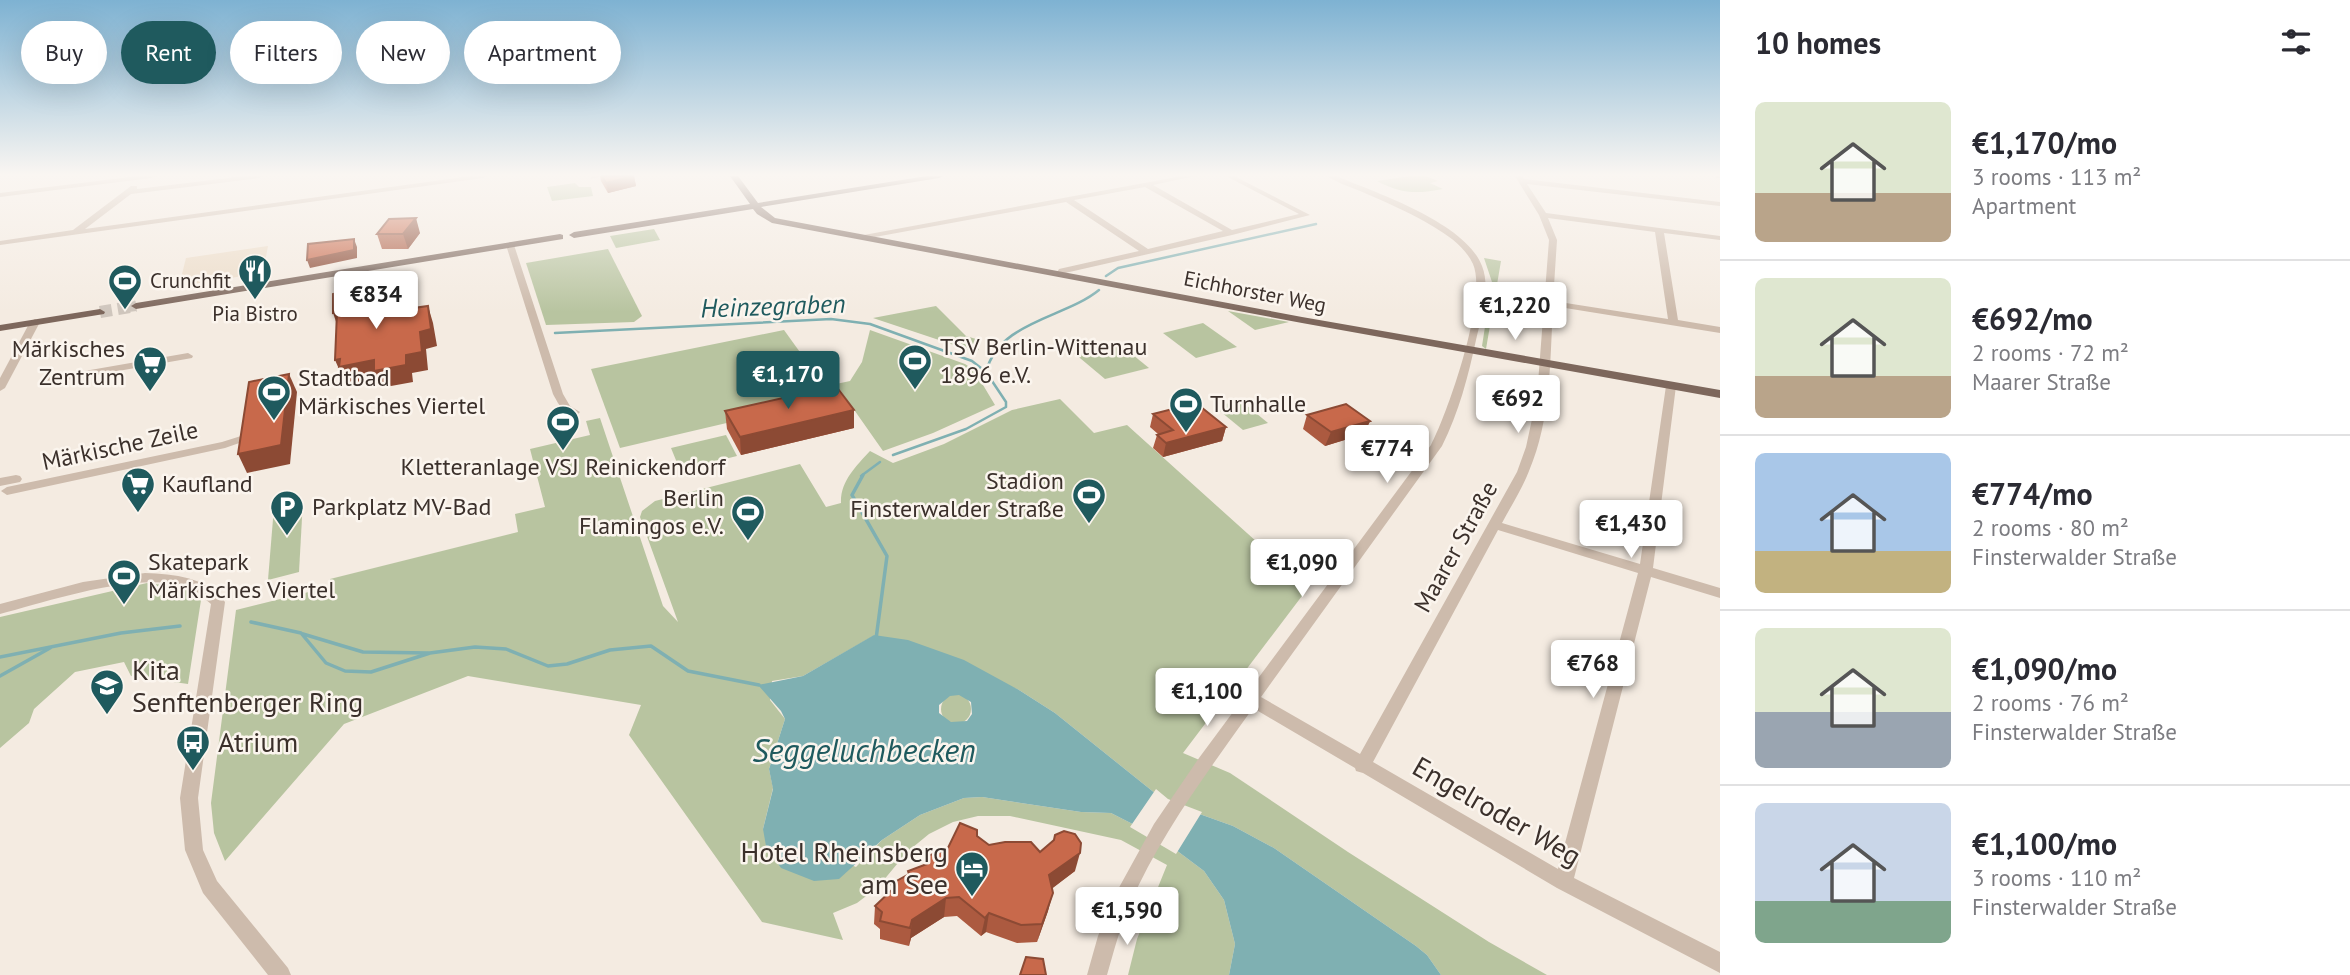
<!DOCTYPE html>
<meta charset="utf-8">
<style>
body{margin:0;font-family:"PT Sans",sans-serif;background:#f2f2f3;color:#2b2b33;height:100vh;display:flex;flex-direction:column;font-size:26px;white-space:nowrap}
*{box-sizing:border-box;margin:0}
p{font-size:23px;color:#7c7c81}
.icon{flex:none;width:38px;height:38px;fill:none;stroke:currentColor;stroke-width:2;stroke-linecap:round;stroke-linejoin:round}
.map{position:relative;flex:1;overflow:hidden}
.sheet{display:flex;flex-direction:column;background:#fff;width:630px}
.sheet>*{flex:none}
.hud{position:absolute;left:21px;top:21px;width:665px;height:63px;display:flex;gap:14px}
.price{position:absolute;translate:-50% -60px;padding:0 16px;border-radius:7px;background:#fff;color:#222;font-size:23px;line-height:46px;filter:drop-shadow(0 2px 4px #0008)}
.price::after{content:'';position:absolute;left:50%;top:42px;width:21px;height:16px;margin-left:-10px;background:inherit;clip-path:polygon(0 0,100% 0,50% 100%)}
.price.current{background:#1f5a5e;color:#fff}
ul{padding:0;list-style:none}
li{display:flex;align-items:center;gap:21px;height:175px;padding:0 35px}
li+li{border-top:2px solid #e1e1e2}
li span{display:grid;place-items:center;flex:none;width:196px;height:140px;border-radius:10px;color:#555}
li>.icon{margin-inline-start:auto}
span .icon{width:84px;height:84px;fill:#fffc;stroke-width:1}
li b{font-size:30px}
h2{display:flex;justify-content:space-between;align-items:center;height:84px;padding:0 35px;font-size:30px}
.tag{padding:0 24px;border-radius:32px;background:#fff;box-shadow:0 7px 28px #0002;font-size:24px;line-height:63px}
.tag.current{background:#1f5a5e;color:#fff}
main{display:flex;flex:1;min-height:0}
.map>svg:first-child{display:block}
</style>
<main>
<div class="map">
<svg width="1720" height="975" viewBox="0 0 1720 975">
<rect width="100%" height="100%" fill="#f4ebe1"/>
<g fill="#b8c4a0">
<path d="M1410,176h16l12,5 -8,2 13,6c-26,5 -42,5 -66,-8z"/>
<path d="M575,183l4,4h12l2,9 -41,5 -5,-14z"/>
<path d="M654,229l6,11 -44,8 -6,-12z"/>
<path d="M608,249l34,67 -8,6 -88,3 -20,-62z"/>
<path d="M1484,258l17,3 -15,88 -4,-3 10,-64z"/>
<path d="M936,306l30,30 10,3 3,11 -7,1 -99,-33z"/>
<path d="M1228,311l61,11 -34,8z"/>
<path d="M1203,323l34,24 -41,11 -33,-25z"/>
<path d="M784,330l49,68 -213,50 -29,-79z"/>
<path d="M870,330l95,34 9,6 21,35 -62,28 -50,18 -47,-67 14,-3 12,-19z"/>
<path d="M1117,342l32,26 -44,11 -31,-26z"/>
<path d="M1060,399l34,34 33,-8 181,163 -125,165 47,20 118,79 141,90 58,33h-106l-14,-20 -11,-9 -142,-98 -41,-22 -67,-24 -111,-89 -36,-23 -144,-55 -72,41 -31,5 -2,19 15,19 -16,50 4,19 -10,41 93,38 26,-27 38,-25 44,-17 18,-1 99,15 30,1 49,25 44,33 20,29 11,44 -6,31h-101l9,-36 30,-74 -46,-25 -111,-24h-32l-25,6 -24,12 -22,18 -29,35 -21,16 -24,10 10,27 -81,-18 -133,-187 12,-30 -173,-29 -124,48 -119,137 -11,-28 -3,-30 25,-193 93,-23 1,-8 188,-47 -3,-18 30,-7 -15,-58 60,-14 -4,-14 14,-3 63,188 15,16 -38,-105 2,-6 13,-10 145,-37 26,43 15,-4c-1,-21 15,-37 29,-52l23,12 51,-19 68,-34z"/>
<path d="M1240,400l28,23 -25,7 -28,-23z"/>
<path d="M726,435l11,21 -57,14 -9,-22z"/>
<path d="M303,500l-4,72 -31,8 6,-73z"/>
<path d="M147,583l39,5 15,12 -13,84 -57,-8 -7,-14 -49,10 -41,37 -5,14 -29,25v-131z"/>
<circle cx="956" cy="709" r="15"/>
</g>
<path fill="#ecdcc8" d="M268,246l-5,27 -84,13 7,-28z"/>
<path fill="#7fb0b2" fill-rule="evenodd" d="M874,635l34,5 56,20 55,30 36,23 111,89 67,24 41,22 142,98 11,9 14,20h-212l6,-31 -11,-44 -20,-29 -44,-33 -49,-25 -30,-1 -99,-15 -18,1 -44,17 -38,25 -43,39 -25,2 -33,-13 -15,-22 -3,-17 10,-40 -4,-20 16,-50 -4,-8 -23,-26 45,-9zM959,695l12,7 1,12 -5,7 -16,1 -12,-9v-8l11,-9z"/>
<path fill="#f4ebe1" d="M1156,789l12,10 34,13 -26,42 -46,-27z"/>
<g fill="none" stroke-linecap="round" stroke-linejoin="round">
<g stroke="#7fb0b2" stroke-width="2.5">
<path d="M1106,276l12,-8 198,-44"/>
<path d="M555,333l276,-14 39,5 102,37 14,11 20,30v5l-40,22 -73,26"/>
<path d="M986,372c13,-51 79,-54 113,-82"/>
<path d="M861,476l19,-14"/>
</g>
<g stroke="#7fb0b2" stroke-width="3.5">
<path d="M863,475l-11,20 35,61 -11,83"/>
<path d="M251,622l50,11 25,30 19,8 26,1 59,-19 45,-6 31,2 42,17 19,-2 43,-14 41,-4 37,25 71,14"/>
<path d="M303,634l60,18 65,1"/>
<path d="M0,657l121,-24 59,-7"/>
<path d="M0,676l50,-28"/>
</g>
<path stroke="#cfc6bd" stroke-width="10" stroke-dasharray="10 4.5" stroke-linecap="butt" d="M128,307l8,-1"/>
<path stroke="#cfc6bd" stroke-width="12" stroke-dasharray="12 6" stroke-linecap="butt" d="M100,312l36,-6"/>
<g fill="#cdbbac" fill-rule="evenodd">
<path d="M138,176h17l-4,2 -151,19v-4z"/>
<path d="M245,176h18l-4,2 -128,16 -46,35 386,-53h16l-4,2 -483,67v-4l73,-11 58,-44h6v3z"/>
<path d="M591,176h10l-10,3z"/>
<path d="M1182,176h13l-42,9 79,45 67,-16 -73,-38h8l76,39 -78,20 -167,38 -5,4 -4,-3 3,-5 80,-18 -73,-49 -202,37 -4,-2 4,-2zM1145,187l78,44 -75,18 -74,-49z"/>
<path d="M1327,176h9c41,17 130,47 146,90 9,23 -1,52 -6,74 -8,37 -17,72 -34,106l-181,251 99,57 157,-282 9,-25 11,-51 12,-156 -10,-25 -24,-39h7l2,3 196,23v4l-193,-22 19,29 174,23v4l-56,-7 14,87 42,7v6l-167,-27c-3,55 -2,114 -24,165 -7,18 -18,35 -27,52l138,41 26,-178 1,-2h8l1,2 -23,182 67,20v10l-69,-21 -77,301 146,74v21l-163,-85 -194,-115 -7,-2 -1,-3 -102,-60c-44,62 -92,125 -123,196 -10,23 -16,47 -23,71h-20l11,-39 18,-43 38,-69 45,-66 232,-313c17,-33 57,-147 42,-181 -8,-17 -24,-28 -39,-37 -21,-13 -44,-23 -67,-33 -13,-6 -28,-10 -40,-18zM1548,218l107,14 13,87 -115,-18 4,-61zM1498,530l140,43 -80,296 -185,-107z"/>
<path d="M1715,176h5v2h-4z"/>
<path d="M510,242l4,3 49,149 7,12 10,6 -2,2c-14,2 -19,-9 -25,-20l-47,-149z"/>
<path d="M35,319l5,3 -35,66 -5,3v-13l30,-56z"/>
<path d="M188,353l5,3 -1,2 -142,25 -5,-3 5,-3z"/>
<path d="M241,436l4,1 2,2 -2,2 -20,7 -218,47 -6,-4 6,-4 215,-45z"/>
<path d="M16,475l4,1 2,3 -2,3 -20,4v-8z"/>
<path d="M145,573c29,1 62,4 80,29l-27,196 5,52 14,31 71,87 3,7h-23l-65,-82 -18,-43 -5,-52 31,-194c-6,-5 -12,-11 -18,-14 -46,-23 -145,12 -193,24v-10l83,-22z"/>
</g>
<g fill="#7d675c" fill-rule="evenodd">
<path d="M730,176h8l20,27 169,-27h16l-4,2 -178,29 14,11 527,99 418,73v8l-418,-75 -530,-100 -15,-9 -4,-5 -179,29 -5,-3 5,-3 176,-28z"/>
<path d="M560,234l3,1v4l-427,70 -5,-3 5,-3z"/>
<path d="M100,309l5,3 -1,2 -104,17v-6z"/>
</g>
</g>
<g fill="#ac5a40">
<path d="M600,176h34l2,10 -28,7 -7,-12z"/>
<path d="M420,233l-12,16h-26l-5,-15z"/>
<path d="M854,410v18l-113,27 -14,-26 -2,-18z"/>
<path d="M1153,414l73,13 -4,14 -59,16 -10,-9 4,-13 1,-1 -8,-7z"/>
<path d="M1307,415l63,6 -6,13 -39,12 -22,-17z"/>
<path d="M1055,835l20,36 -23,17 -4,23 -11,31 -20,1 -31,-11 -5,4 -24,-20 -13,1 -33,21 -2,8 -29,-7v-10l-6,-5 1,-18 16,-15v-7l17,-9v-4l18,-7 1,-8 20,-6 30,-14 12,9 51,7 13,-11z"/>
</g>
<g fill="#8c4a34">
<path d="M634,176l2,10 -28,7 -2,-10z"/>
<path d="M416,218l4,15 -12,16 -5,-15z"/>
<path d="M354,239l3,8v11l-47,10 -3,-8z"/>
<path d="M377,284l6,17 1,8 -7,2 1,20 -6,-17 -1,-20z"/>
<path d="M428,306l5,17 4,23 -11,3 2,21 -16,3 1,9 -33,6 -3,-9 -31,6 -11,-25 5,-1 34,1 32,-5 14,-23z"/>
<path d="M337,312l2,18 -6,-17z"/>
<path d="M289,374l8,18 -7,72 -43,9 -9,-19z"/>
<path d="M854,410v18l-113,27 -1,-18z"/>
<path d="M1370,421l-6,13 -39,12 6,-14z"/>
<path d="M1226,427l-4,14 -59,16 3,-14z"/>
<path d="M1080,853l-5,18 -30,23 4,-19z"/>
<path d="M1053,893l-5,18 -11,31 5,-18z"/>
<path d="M946,898l-2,19 -33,21 -2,8 3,-26z"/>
<path d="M989,913l-3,19 -5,4 4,-18z"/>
</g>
<g fill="#c8694b" stroke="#8c4a34" stroke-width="2">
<path d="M602,176h32l-28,7z"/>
<path d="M416,218l-13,16h-26l12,-15z"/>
<path d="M354,239v11l-47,10 1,-16z"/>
<path d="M377,284l1,9 -7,1 1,20 56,-8 3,23 -11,3 2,20 -16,3v10l-32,6v-11l-35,7 1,-8 -5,1 2,-48 -4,1v-19z"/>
<path d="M289,374l-8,71 -43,9 11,-72z"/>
<path d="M836,386l18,24 -114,27 -15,-26z"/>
<path d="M1196,403l30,24 -60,16 -9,-8 16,-5 -20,-16z"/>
<path d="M1346,404l24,17 -39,11 -24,-17z"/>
<path d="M960,823l17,7v6l12,9 16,-3h26l9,10 14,-12 1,-5 9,-4 11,3 6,9 -1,10 -31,22 4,18 -11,31 -21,1 -32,-12 -4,5 -26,-21 -13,1 -34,22 -2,8 -30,-7 2,-9 -7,-6 19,-18 -3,-4 18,-10 -1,-3 19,-7v-8l20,-6z"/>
<path d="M1026,957l17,2 3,16h-26z"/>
</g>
<linearGradient id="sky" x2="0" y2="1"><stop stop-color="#7eb2d2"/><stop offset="0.56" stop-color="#faf6f2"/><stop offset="1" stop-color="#faf6f2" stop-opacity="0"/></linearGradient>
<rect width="1720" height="312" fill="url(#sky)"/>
<defs>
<g id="restaurant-pin" transform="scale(1.75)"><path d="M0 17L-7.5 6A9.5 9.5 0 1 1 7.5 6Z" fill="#1f5a5e" stroke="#fbf5ee"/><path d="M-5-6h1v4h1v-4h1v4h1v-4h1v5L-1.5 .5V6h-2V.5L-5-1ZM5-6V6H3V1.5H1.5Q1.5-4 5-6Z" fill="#fff"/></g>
<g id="stadium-pin" transform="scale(1.75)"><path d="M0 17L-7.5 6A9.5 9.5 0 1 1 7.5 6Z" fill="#1f5a5e" stroke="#fbf5ee"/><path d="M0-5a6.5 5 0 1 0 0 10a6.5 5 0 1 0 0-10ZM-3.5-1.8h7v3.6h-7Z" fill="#fff"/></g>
<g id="supermarket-pin" transform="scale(1.75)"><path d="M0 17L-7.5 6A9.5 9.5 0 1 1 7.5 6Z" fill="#1f5a5e" stroke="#fbf5ee"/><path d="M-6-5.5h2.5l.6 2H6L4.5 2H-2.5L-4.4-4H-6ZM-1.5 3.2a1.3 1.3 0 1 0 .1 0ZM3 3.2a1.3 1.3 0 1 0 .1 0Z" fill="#fff"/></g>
<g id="parking-pin" transform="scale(1.75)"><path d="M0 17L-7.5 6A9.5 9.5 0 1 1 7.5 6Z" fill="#1f5a5e" stroke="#fbf5ee"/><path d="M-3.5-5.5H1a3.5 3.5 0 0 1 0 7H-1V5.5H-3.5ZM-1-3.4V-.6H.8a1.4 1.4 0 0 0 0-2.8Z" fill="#fff"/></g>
<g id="school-pin" transform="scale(1.75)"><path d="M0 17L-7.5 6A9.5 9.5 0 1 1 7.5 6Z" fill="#1f5a5e" stroke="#fbf5ee"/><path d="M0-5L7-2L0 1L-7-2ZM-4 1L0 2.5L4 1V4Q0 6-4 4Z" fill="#fff"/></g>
<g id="bus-pin" transform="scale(1.75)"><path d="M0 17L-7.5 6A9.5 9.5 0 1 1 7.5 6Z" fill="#1f5a5e" stroke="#fbf5ee"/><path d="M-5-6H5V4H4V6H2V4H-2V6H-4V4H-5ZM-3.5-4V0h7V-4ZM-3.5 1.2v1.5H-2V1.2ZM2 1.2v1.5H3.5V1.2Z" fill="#fff"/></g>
<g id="hotel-pin" transform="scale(1.75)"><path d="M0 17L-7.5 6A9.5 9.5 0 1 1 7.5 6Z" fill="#1f5a5e" stroke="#fbf5ee"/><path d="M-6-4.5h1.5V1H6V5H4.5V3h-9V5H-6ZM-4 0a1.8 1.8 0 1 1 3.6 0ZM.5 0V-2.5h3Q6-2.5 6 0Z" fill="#fff"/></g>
</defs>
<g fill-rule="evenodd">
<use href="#restaurant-pin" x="255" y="271"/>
<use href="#stadium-pin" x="125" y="281"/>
<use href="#stadium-pin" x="915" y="361"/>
<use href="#supermarket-pin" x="150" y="363"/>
<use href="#stadium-pin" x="274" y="392"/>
<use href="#stadium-pin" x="1186" y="404"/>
<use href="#stadium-pin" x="563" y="422"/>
<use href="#supermarket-pin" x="138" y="484"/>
<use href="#stadium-pin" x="1089" y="495"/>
<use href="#parking-pin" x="287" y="507"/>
<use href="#stadium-pin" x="748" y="512"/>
<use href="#stadium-pin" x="124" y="576"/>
<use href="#school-pin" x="107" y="686"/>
<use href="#bus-pin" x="193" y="742"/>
<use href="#hotel-pin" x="972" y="868"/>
</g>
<g text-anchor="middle" stroke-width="5" stroke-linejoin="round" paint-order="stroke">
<g font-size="21" fill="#3b302b" stroke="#fbf5ee" text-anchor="start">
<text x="150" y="288">Crunchfit</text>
<text x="255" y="321" text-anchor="middle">Pia Bistro</text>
</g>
<g font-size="21" fill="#3b302b" stroke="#fbf5ee">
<text transform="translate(1255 292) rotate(11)" y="7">Eichhorster Weg</text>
</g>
<g font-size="24" fill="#3b302b" stroke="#fbf5ee" text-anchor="start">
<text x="940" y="355">TSV Berlin-Wittenau<tspan x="940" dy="28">1896 e.V.</tspan></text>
<text x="125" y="357" text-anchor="end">Märkisches<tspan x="125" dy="28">Zentrum</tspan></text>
<text x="298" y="386">Stadtbad<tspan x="298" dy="28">Märkisches Viertel</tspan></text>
<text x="1210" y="412">Turnhalle</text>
<text x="563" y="475" text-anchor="middle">Kletteranlage VSJ Reinickendorf</text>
<text x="1064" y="489" text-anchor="end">Stadion<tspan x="1064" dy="28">Finsterwalder Straße</tspan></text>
<text x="162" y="492">Kaufland</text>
<text x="724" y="506" text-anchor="end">Berlin<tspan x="724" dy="28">Flamingos e.V.</tspan></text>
<text x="312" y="515">Parkplatz MV-Bad</text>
<text x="148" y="570">Skatepark<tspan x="148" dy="28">Märkisches Viertel</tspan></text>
</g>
<g font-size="24" fill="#3b302b" stroke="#fbf5ee">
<text transform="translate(120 446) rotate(-12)" y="8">Märkische Zeile</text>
<text transform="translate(1456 547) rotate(-61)" y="8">Maarer Straße</text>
</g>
<g font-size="26" font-style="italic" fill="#1f5a5e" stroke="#fbf5ee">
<text transform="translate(773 306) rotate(-2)" y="9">Heinzegraben</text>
</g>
<g font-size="28" fill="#3b302b" stroke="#fbf5ee" text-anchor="start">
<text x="132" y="680">Kita<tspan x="132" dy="32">Senftenberger Ring</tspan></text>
<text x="218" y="752">Atrium</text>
<text x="948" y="862" text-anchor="end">Hotel Rheinsberg<tspan x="948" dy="32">am See</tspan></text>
</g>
<g font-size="28" fill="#3b302b" stroke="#fbf5ee">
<text transform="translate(1497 811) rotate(30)" y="10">Engelroder Weg</text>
</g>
<g font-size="32" font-style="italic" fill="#1f5a5e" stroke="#fbf5ee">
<text x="864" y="762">Seggeluchbecken</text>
</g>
</g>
</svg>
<b class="price" style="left:376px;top:331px">€834</b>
<b class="price" style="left:1515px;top:342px">€1,220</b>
<b class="price current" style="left:788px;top:411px">€1,170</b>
<b class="price" style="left:1518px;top:435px">€692</b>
<b class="price" style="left:1387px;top:485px">€774</b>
<b class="price" style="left:1631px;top:560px">€1,430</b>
<b class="price" style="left:1302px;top:599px">€1,090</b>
<b class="price" style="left:1593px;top:700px">€768</b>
<b class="price" style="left:1207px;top:728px">€1,100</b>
<b class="price" style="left:1127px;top:947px">€1,590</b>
<div class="hud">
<a class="tag">Buy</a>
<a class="tag current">Rent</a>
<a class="tag">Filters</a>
<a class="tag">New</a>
<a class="tag">Apartment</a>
</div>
</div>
<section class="sheet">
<h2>10 homes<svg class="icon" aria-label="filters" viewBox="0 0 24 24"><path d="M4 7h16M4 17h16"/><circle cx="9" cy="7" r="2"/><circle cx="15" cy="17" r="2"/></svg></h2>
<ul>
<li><span style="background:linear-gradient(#dfe7d0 65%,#b9a48a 0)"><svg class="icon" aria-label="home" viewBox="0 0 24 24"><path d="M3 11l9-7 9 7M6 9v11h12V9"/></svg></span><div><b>€1,170/mo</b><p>3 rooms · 113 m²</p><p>Apartment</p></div></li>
<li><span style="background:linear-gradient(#dfe7d0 70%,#b9a48a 0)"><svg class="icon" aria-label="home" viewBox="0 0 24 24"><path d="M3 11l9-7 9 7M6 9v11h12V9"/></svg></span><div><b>€692/mo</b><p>2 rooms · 72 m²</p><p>Maarer Straße</p></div></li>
<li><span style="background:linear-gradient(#a9c7e8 70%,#c2b280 0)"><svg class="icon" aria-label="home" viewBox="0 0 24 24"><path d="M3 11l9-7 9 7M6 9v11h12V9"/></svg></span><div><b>€774/mo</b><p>2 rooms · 80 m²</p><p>Finsterwalder Straße</p></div></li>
<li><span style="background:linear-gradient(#dfe7d0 60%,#9aa5b1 0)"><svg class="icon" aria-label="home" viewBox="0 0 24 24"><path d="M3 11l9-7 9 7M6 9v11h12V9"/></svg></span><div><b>€1,090/mo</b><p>2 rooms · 76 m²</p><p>Finsterwalder Straße</p></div></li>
<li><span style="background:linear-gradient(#c9d6e8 70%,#7fa58c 0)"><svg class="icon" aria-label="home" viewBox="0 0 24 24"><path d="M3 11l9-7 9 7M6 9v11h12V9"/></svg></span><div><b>€1,100/mo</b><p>3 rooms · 110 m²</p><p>Finsterwalder Straße</p></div></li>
</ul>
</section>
</main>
